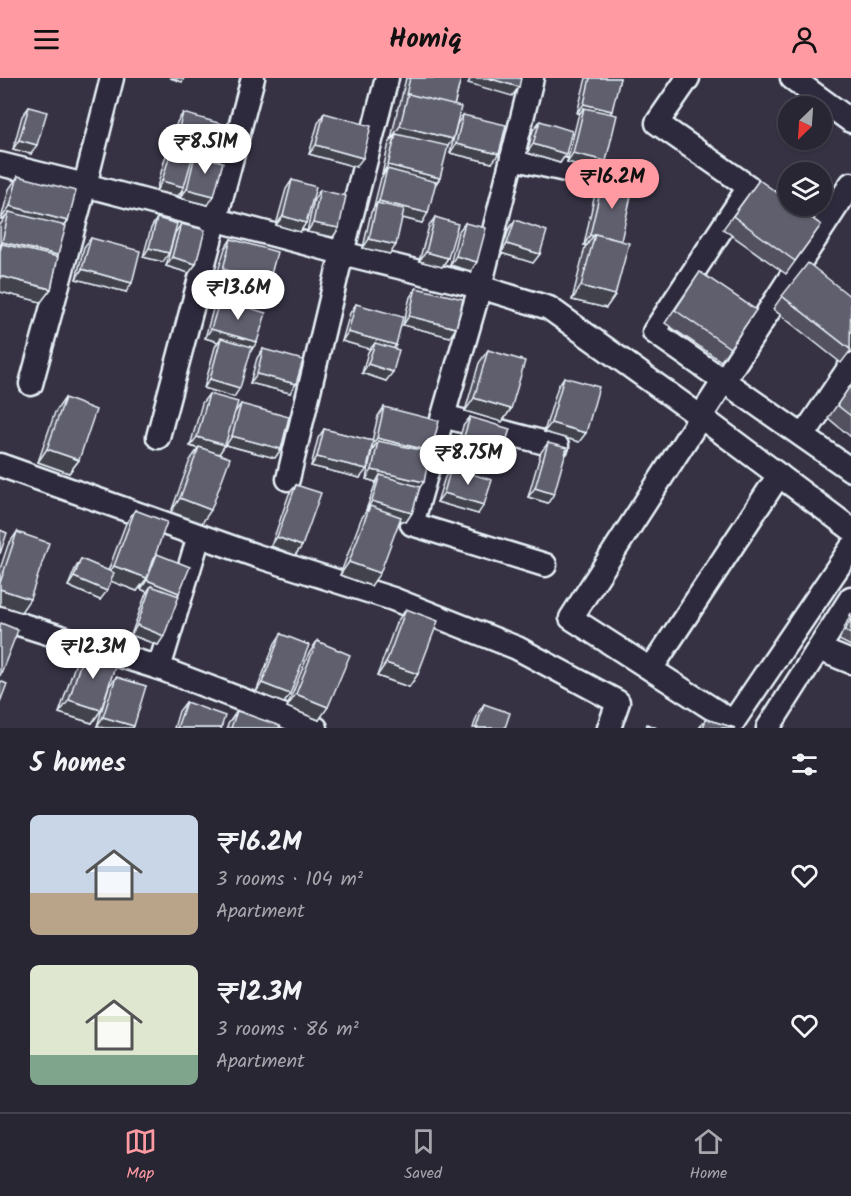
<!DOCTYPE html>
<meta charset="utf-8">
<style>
body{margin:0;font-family:Kalam,sans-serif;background:#34323f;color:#f1f3f6;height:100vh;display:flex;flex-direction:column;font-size:22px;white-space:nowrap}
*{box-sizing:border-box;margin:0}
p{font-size:20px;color:#a5a5ac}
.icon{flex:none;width:33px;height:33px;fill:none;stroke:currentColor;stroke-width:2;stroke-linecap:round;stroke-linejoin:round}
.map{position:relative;height:650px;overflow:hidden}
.side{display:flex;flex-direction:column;background:#282633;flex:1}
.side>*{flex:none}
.needle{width:39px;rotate:205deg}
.fabs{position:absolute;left:778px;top:18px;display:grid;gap:12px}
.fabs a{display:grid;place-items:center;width:54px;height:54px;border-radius:50%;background:#282633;box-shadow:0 2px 4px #0004,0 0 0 2px #44434e;font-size:30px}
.price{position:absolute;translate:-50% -51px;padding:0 14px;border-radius:21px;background:#fff;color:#222;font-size:20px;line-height:39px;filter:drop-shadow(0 2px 3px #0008)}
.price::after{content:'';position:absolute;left:50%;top:36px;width:18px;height:14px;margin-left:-9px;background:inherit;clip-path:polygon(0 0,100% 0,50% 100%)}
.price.active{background:#ff9aa2;color:#111}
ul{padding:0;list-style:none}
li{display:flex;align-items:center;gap:18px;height:150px;padding:0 30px}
li span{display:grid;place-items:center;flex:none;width:168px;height:120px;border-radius:9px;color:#555}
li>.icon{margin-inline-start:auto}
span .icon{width:72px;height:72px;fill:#fffc;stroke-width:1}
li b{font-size:26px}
h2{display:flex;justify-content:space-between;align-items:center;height:72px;padding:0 30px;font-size:26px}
header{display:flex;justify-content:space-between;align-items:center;height:78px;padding:0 30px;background:#ff9aa2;color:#111;font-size:27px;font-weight:700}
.menu{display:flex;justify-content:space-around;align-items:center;height:84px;border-top:2px solid #44434e;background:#282633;font-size:16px;color:#a5a5ac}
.menu a{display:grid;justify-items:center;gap:3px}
.menu .active{color:#ff9aa2}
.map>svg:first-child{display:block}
</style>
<header><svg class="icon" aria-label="menu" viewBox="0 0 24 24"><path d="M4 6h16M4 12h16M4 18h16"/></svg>Homiq<svg class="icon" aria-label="person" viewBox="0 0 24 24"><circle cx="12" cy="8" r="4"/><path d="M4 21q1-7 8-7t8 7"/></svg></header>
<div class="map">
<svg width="851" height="650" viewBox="0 0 851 650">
<rect width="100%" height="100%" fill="#363244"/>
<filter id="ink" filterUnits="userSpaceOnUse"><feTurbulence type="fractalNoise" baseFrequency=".0167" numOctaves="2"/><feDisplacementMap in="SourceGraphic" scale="12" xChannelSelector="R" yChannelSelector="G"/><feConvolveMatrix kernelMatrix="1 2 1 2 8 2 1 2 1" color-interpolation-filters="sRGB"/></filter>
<g filter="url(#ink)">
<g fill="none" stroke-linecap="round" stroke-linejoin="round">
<g stroke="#e8f1f8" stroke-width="27">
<g id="street">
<path d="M112,0l-27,107 257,68 138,34 69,21 152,109 150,112"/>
<path d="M532,0l-52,209 -68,237 133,41"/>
<path d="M688,0l-31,45 92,64 -95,145 197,138"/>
<path d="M792,0l59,43"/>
<path d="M512,80l111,25"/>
<path d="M0,86l85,21 -54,199"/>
<path d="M851,106c-94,144 -186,289 -280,434l162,104 118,-174"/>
<path d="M443,338l114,30"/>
<path d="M803,358l48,-71"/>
<path d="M158,359l95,-359"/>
<path d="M0,387l254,90 139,44 124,49 101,54 -9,26"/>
<path d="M288,401l54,-226 45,-175"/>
<path d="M0,540l159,50 157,60"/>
<path d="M819,571l32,13"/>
<path d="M159,590l40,-132"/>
<path d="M651,591l128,-194"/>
<path d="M768,650l83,-130"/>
</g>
</g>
<use href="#street" stroke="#2f2a3d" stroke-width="22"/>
</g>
<g fill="#53515f" stroke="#e8f1f8" stroke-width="1.5">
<path d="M406,0h55l-7,28 -1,33 -6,8 -12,37 -13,39 -20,-5 -12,36 -27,-6 8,-36 2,-2 8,-32 2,-3 -1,-1 7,-31 3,-3 -1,-1 7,-32 2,-3z"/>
<path d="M586,0h34l-10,36 -4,47 -7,9 -32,-8 11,-45 2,-4h-3z"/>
<path d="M29,29l2,47 -18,-5 9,-33z"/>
<path d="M183,35l36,48 -11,44 -28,-7 3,-9 -5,7 -22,-5 9,-33 3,-5 9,-31z"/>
<path d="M324,35l32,54 -47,-13 9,-31z"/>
<path d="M463,37l29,48 -42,-10 7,-29z"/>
<path d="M540,43l26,33 -6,9 -33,-10 6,-23z"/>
<path d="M18,98l46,50 -13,63 -10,13 -41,-10v-67l4,-6h-3l8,-30z"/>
<path d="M292,102l14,43 -6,9 -24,-7 10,-36z"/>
<path d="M603,102l18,61 -6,54 -9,13 -34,-8 13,-53 2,-2h-3l12,-56z"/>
<path d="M759,102l62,45 -35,49 -63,-45z"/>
<path d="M320,112l19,38 -6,9 -26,-5 7,-33z"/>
<path d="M435,139l13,41 -6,9 -23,-6 10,-35z"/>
<path d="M157,140l6,44 -20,-5 8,-29z"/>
<path d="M515,142l25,34 -7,9 -32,-10 8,-24z"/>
<path d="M465,145l6,48 -21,-6 8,-33z"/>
<path d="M181,146l15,40 -7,9 -23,-7 9,-33z"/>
<path d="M91,160l35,54 -50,-13 8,-32z"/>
<path d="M231,161l32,52 -47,-13 9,-30z"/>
<path d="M700,194l56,38 -35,51 -56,-38z"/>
<path d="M416,210l40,40 -6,9 -47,-12 7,-28z"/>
<path d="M782,218l69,54 -10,13 -68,-54z"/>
<path d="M220,221l37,43 -7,9 -16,46 -30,-9 11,-41 3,-5 -13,-4 8,-29z"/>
<path d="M356,226l40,41 -2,3 -8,33 -24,-8 6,-21 2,-3 -28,-8 8,-28z"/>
<path d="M263,271l27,44 -40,-10 7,-25z"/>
<path d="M488,272l23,59 -9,13 -37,-11 14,-48z"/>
<path d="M564,299l22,56 -7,9 -35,-10 14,-46z"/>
<path d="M851,307v52l-23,-19z"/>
<path d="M209,316l26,18 6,-8 40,45 -6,9 -50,-13 -6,9 -17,69 -31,-11 19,-52 8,-11 -8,-3 12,-43z"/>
<path d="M65,320l14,62 -10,13 -31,-11 17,-50z"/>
<path d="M384,329l47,44 -1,3 -18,59 -6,9 -6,-2 -29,66 -31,-11 21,-56 6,-9h-1l10,-28 -10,-3 6,-29 2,-3h-2l-12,31 -49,-12 7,-28 6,-9 48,12 6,-25z"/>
<path d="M470,339l26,46 -40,-11 7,-26z"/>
<path d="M548,365v60l-20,-6 13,-45z"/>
<path d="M451,390l27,46 -41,-12 8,-25z"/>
<path d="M296,407l6,61 -7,9 -24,-9 18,-52z"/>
<path d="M135,432l18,51 4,-7 22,39 -21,52 -27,-10 14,-39 2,-4 -6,-3 2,-6 -6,8 -26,-10 -11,19 -32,-14 7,-17 6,-10 27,12 18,-48z"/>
<path d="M17,454l4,80 -21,-7v-36l8,-24z"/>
<path d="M406,531l12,65 -9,13 -32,-11 19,-53z"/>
<path d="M851,535v33l-12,-6z"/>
<path d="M281,556l9,60 -6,9 -28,-11 19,-49z"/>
<path d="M317,563l2,79 -32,-13 21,-52z"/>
<path d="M85,571l16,61 -9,13 -33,-10 17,-51z"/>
<path d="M116,599l30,9 -49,40 12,-40z"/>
<path d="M186,624l35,26h-47l5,-17z"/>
<path d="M484,626l21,24h-32l5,-15z"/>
<path d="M237,633l42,17h-52l1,-4z"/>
<path d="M706,641l29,9h-36z"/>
</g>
<g fill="#43424d" stroke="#e8f1f8" stroke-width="1.5">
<path d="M170,0h14l-2,4z"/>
<path d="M471,0h17l31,9 -7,9 -44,-13z"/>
<path d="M584,26l28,7 -6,9 -22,-12 -4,5h-3z"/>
<path d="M400,48l53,13 -10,14 -47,-19 -4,6 -1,-1z"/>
<path d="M19,62l18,5 -6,9 -18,-5z"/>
<path d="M456,66l43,10 -7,9 -42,-10z"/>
<path d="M533,66l33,10 -6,9 -33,-10z"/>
<path d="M316,67l47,13 -7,9 -47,-13z"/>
<path d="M174,68l46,13 -6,9 -19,-13 -4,6 -20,-11z"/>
<path d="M573,75l33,8 -7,9 -32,-8z"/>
<path d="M388,87l52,13 -6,9 -47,-18 -4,6 -1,-1z"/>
<path d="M162,103l22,6 -6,9 -22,-5z"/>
<path d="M187,111l27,7 -6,9 -28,-7z"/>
<path d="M379,123l49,12 -6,10 -46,-12 1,-8 -5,7z"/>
<path d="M10,128l58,15 -9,13 -50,-22 -5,7h-3z"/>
<path d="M283,138l23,7 -6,9 -24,-7z"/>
<path d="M313,145l26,5 -6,9 -26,-5z"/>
<path d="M590,157l3,1 -6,9h-3z"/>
<path d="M369,161l27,6 -6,9 -27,-6z"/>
<path d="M2,164l56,13 -9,14 -47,-25 -2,2v-2z"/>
<path d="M507,166l33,10 -7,9 -32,-10z"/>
<path d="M149,170l20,5 -6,9 -20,-5z"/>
<path d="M426,174l22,6 -6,9 -23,-6z"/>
<path d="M456,178l21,6 -6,9 -21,-6z"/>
<path d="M172,179l24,7 -7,9 -23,-7z"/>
<path d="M82,191l50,14 -6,9 -50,-13z"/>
<path d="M223,191l46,13 -6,9 -47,-13z"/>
<path d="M0,198l51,13 -10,13 -41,-10z"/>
<path d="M581,208l34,9 -9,13 -34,-8z"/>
<path d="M409,238l47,12 -6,9 -47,-12z"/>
<path d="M211,251l46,13 -6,9 -31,-8 1,-5 -3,4 -13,-4z"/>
<path d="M348,254l48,13 -7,10 -14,-12 -5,6 -28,-8z"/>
<path d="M368,286l25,8 -7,9 -24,-8z"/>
<path d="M257,296l39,10 -6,9 -40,-10z"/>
<path d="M210,301l30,9 -6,9 -30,-9z"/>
<path d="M474,320l37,11 -9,13 -37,-11z"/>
<path d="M551,345l35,10 -7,9 -35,-10z"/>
<path d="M232,358l49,13 -6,9 -49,-13z"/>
<path d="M197,359l28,8 -6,9 -29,-8z"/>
<path d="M377,360l54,13 -6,9 -47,-19 -4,6h-3z"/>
<path d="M462,365l40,11 -6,9 -40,-11z"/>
<path d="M47,371l32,11 -10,13 -31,-11z"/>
<path d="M317,379l50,12 -7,9 -49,-12z"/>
<path d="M372,392l52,12 -7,9 -37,-16 -4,7 -10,-3z"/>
<path d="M535,410l19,6 -6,9 -20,-6z"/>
<path d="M444,415l40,12 -6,9 -41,-12z"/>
<path d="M180,420l31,12 -9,13 -31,-11z"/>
<path d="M372,423l40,12 -6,9 -38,-12 2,-4 -3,4h-1z"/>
<path d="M277,459l25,9 -7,9 -24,-9z"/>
<path d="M349,484l31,11 -9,13 -31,-11z"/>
<path d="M114,488l33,12 -10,13 -32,-12z"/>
<path d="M74,499l33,14 -7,9 -32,-14z"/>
<path d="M147,502l32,13 -6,9 -22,-16 -4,6 -6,-3z"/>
<path d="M0,511l30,10 -9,13 -21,-7z"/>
<path d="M137,547l27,11 -6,9 -27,-10z"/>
<path d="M386,585l32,11 -9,13 -32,-11z"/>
<path d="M262,605l28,11 -6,9 -28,-11z"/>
<path d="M296,616l32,13 -9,13 -32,-13z"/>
<path d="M69,622l32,10 -9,13 -33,-10z"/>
<path d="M103,639l31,9 -1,2h-29l-7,-2z"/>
</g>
<g fill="#605e6e" stroke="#e8f1f8" stroke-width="1.5">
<path d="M410,0h51l-7,28 -46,-12 -1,1h-1z"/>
<path d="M488,0h33l-2,9z"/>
<path d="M590,0h30l-8,33 -28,-7z"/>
<path d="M408,16l53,13 -8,32 -53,-13z"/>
<path d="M29,29l18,5 -10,33 -18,-5z"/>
<path d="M584,30l33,7 -11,46 -33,-8z"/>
<path d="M183,35l46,13 -9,33 -46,-13z"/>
<path d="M324,35l47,13 -8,32 -47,-13z"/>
<path d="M463,37l43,10 -7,29 -43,-10z"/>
<path d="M540,43l32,10 -6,23 -33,-10z"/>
<path d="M396,56l52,12 -8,32 -52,-13z"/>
<path d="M172,70l21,7 -9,32 -22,-6z"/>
<path d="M195,77l28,7 -9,34 -27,-7z"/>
<path d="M387,91l49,13 -8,31 -49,-12z"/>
<path d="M18,98l58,15 -8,30 -58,-15z"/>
<path d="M292,102l24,7 -10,36 -23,-7z"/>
<path d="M603,102l30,7 -12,54 -26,-7 -2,2 -3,-1z"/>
<path d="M759,102l30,21v5h6l26,19 -26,36 -62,-45z"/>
<path d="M320,112l26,6 -7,32 -26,-5z"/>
<path d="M377,125l27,6 -8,36 -27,-6z"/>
<path d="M9,134l57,14 -8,29 -56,-13z"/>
<path d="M435,139l23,7 -10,34 -22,-6z"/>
<path d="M157,140l20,6 -8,29 -20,-5z"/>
<path d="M515,142l32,11 -7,23 -33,-10z"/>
<path d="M465,145l21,5 -9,34 -21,-6z"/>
<path d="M181,146l24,6 -9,34 -24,-7z"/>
<path d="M595,156l34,9 -14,52 -34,-9z"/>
<path d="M91,160l49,13 -8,32 -50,-14z"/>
<path d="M231,161l46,13 -8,30 -46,-13z"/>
<path d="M2,166l56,13 -7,32 -51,-13v-25z"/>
<path d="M808,185l43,34 -1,52 -68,-53z"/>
<path d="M700,194l56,38 -26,38 -55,-38z"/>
<path d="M416,210l47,11 -7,29 -47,-12z"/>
<path d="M220,221l46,14 -9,29 -46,-13z"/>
<path d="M356,226l47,13 -7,28 -48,-13z"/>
<path d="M221,260l31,9 -12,41 -30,-9z"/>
<path d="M375,265l24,7 -6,22 -25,-8z"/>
<path d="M263,271l40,11 -7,24 -39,-10z"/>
<path d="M488,272l37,11 -14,48 -37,-11z"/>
<path d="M564,299l35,10 -13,46 -35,-10z"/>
<path d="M851,307v31l-14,-11z"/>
<path d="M209,316l29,8 -13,43 -28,-8z"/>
<path d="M65,320l31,12 -17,50 -32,-11z"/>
<path d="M241,326l48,13 -8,32 -49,-13z"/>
<path d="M384,329l55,14 -8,30 -54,-13z"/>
<path d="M470,339l40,12 -8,25 -40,-11z"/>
<path d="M324,351l49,12 -6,28 -50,-12z"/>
<path d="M378,363l52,11 -6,30 -52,-12z"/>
<path d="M548,365l19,5 -13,46 -19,-6z"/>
<path d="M199,369l31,11 -19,52 -31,-12z"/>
<path d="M451,390l41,12 -8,25 -40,-12z"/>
<path d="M380,397l40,12 -8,26 -40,-12z"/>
<path d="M296,407l25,8 -19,53 -25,-9z"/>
<path d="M370,428l31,11 -21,56 -31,-11z"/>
<path d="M135,432l32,12 -20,56 -33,-12z"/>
<path d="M0,452l7,3 -7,21z"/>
<path d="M17,454l32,11 -19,56 -30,-10v-6z"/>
<path d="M157,476l33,13 -11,26 -32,-13z"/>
<path d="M81,481l33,14 -7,18 -33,-14z"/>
<path d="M151,508l28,10 -15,40 -27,-11z"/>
<path d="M406,531l32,12 -20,53 -32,-11z"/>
<path d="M851,540v16l-6,-3z"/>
<path d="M1,545l17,7 -18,46v-50z"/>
<path d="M281,556l28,11 -19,49 -28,-11z"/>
<path d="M317,563l33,14 -22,52 -32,-13z"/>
<path d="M85,571l32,11 -16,50 -32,-10z"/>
<path d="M116,599l30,9 -12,40 -31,-9z"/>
<path d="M0,603l7,3 -7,18z"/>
<path d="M186,624l39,14 -4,12h-44z"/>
<path d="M484,626l26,9 -5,15h-29z"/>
<path d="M237,633l43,15 -1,2h-48z"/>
<path d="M706,641l29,9h-32z"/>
<path d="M647,646l10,4h-11z"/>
</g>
</g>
</svg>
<div class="fabs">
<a><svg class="needle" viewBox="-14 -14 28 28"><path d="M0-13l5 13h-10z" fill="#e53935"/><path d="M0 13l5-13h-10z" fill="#a5a5ac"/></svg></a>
<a><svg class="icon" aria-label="layers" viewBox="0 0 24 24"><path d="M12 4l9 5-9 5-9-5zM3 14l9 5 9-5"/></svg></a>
</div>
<b class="price" style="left:205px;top:97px">₹8.51M</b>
<b class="price active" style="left:612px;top:132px">₹16.2M</b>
<b class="price" style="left:238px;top:243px">₹13.6M</b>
<b class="price" style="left:468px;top:408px">₹8.75M</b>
<b class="price" style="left:93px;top:602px">₹12.3M</b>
</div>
<section class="side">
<h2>5 homes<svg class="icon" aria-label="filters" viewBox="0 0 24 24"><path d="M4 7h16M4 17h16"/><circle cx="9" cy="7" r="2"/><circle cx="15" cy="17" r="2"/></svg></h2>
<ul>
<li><span style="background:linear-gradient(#c9d6e8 65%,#b9a48a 0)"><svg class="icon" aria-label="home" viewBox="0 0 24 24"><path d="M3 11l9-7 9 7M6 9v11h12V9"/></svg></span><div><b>₹16.2M</b><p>3 rooms · 104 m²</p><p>Apartment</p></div><svg class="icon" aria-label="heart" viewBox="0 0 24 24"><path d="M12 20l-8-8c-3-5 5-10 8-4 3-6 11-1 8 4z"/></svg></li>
<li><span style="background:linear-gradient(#dfe7d0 75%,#7fa58c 0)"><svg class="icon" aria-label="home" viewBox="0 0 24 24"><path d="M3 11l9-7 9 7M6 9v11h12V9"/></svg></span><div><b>₹12.3M</b><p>3 rooms · 86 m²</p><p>Apartment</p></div><svg class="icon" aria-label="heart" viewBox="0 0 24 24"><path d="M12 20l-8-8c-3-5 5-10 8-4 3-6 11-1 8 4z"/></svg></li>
</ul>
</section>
<nav class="menu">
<a class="active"><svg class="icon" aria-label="map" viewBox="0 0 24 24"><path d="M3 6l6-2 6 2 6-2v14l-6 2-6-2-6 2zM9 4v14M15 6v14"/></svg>Map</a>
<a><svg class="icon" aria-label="saved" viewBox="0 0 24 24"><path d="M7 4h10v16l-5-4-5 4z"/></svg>Saved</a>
<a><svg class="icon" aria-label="home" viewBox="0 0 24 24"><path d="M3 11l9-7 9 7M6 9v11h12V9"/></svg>Home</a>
</nav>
